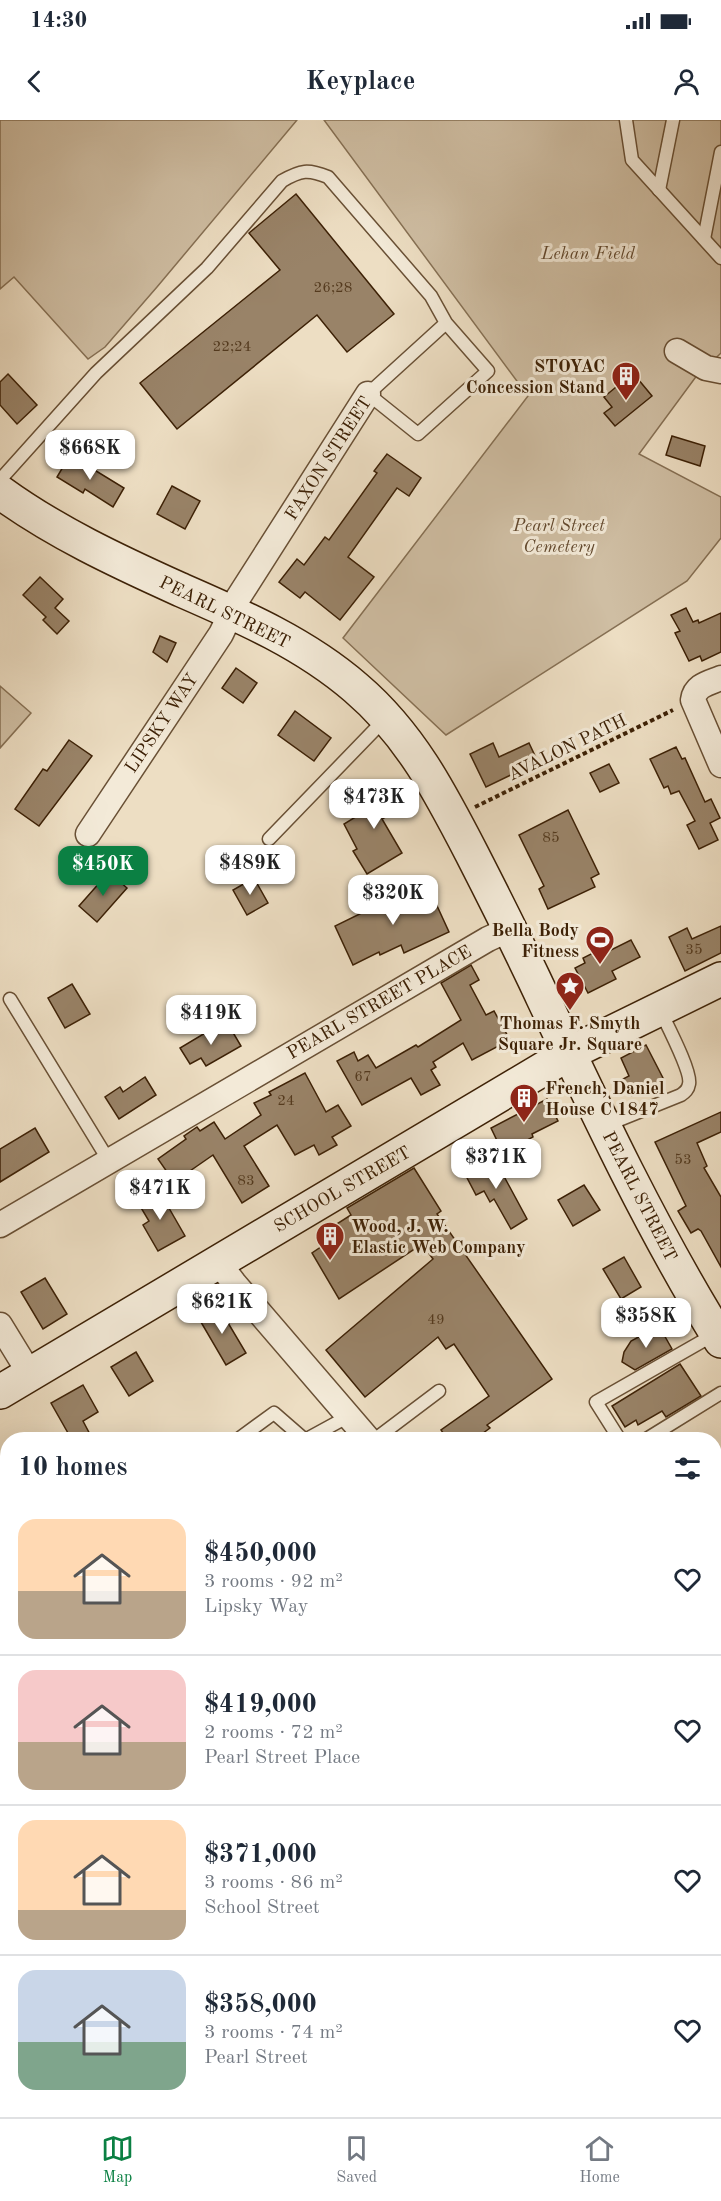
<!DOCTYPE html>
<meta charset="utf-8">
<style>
body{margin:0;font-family:"Old Standard TT",serif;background:#f6f6f7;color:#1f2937;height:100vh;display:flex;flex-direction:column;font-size:22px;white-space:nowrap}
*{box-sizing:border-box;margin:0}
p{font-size:20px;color:#747a83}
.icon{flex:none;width:33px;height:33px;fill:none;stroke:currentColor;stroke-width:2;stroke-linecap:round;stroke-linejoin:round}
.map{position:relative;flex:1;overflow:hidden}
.details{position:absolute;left:0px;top:1312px;width:722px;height:686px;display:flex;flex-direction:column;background:#fff;border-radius:24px 24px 0 0;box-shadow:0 6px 24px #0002}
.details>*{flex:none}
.price{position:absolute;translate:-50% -51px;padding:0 14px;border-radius:12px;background:#fff;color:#222;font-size:20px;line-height:39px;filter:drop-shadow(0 2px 3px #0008)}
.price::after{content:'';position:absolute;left:50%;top:36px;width:18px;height:14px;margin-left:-9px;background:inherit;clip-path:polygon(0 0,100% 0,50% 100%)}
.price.selected{background:#0b8043;color:#fff}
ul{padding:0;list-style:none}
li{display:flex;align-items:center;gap:18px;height:150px;padding:0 18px}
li+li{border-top:2px solid #e0e1e3}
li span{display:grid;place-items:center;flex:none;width:168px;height:120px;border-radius:18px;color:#555}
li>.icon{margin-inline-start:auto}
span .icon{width:72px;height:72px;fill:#fffc;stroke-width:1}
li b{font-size:26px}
h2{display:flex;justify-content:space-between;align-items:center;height:72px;padding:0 18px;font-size:26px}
.status{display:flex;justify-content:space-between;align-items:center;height:42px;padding:0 30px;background:#fff;direction:ltr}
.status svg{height:16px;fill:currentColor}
header{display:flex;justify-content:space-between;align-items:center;height:78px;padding:0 18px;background:#fff;font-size:27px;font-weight:800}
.menu{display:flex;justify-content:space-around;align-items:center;height:84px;border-top:2px solid #e0e1e3;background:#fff;font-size:16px;color:#747a83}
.menu a{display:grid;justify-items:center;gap:3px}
.menu .selected{color:#0b8043}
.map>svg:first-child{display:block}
</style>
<div class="status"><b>14:30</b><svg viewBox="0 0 49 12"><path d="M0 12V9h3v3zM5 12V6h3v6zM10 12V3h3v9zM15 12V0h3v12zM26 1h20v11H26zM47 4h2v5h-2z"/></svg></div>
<header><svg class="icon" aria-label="back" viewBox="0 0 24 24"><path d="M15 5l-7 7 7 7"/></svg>Keyplace<svg class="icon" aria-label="person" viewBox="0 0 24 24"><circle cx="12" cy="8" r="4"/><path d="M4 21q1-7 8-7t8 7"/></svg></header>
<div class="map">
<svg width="721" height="1997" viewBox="0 0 721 1997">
<rect width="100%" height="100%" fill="#eddec3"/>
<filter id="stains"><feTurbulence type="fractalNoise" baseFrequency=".00333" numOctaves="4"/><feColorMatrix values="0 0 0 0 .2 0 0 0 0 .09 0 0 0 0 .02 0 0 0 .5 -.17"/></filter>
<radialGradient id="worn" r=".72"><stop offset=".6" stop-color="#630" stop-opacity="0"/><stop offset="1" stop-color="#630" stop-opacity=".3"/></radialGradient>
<g fill="#cfbea3" stroke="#867054" stroke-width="1.5">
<path d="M0,0h297l-140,167 -52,60 -17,12 -74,-82 -14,12z"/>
<path d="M324,0h397v233l-26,25 -56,76 82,43v41l-34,43 -241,154 -103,-97 185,-242z"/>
<path d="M0,566l31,27 -31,35z"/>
</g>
<g fill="#998368" stroke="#3d2106" stroke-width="1.5">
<path d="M296,74l98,120 -47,38 -30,-37 -140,114 -37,-46 140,-113 -31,-37z"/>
<path d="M633,253l19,23 -37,30 -11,-13 8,-6 -8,-10z"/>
<path d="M8,254l29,31 -20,19 -17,-19v-23z"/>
<path d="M672,316l33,10 -5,20 -34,-11z"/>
<path d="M387,334l34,24 -12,18 -12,-8 -49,69 26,20 -34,43 -35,-28 -5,6 -21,-16 18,-23 7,6 21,-28 4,3 48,-67 -3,-2z"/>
<path d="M70,335l54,33 -11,19 -28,-18 -2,4 -26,-16z"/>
<path d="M172,366l28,15 -15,28 -28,-15z"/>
<path d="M40,457l23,22 -8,9 14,13 -12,13 -14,-14 3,-3 -23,-22z"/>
<path d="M686,488l7,14 5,-2 1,3 22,-10v39l-19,9 -2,-5 -11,5 -14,-28 5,-2 -9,-16z"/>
<path d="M160,516l16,7 -9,19 -14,-10z"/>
<path d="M236,548l21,15 -14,20 -21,-15z"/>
<path d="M295,591l36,27 -17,23 -36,-26z"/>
<path d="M69,620l23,16 -53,70 -24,-17 28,-40 4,2z"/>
<path d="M493,623l6,14 30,-14 7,15 -25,12 2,4 -27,13 -16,-33z"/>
<path d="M676,627l6,12 3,-1 20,44 6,-3 9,19 -10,5 8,17 -19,9 -12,-24 8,-4 -16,-30 -8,3 -3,-8 -4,2 -14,-29z"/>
<path d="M609,644l10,19 -19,9 -10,-19z"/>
<path d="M381,661l17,29 -16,9 20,34 -35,21 -14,-23 4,-2 -13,-25 23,-14 -9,-15z"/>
<path d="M568,690l31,64 -8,4 4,9 -47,22 -9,-20 5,-3 -25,-51z"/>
<path d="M109,752l18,16 -30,34 -18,-16z"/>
<path d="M254,758l14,25 -21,12 -14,-25z"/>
<path d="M427,764l22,48 -45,21 -3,-8 -21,10 -1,-3 -26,13 -18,-39 49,-24 1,2z"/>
<path d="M721,806v27l-36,18 -16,-34 18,-9 5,11z"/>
<path d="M631,820l9,17 -28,14 4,8 -28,14 -13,-25 10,-5 -2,-5 16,-8 2,5z"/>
<path d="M471,845l8,15 -9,5 16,30 8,-4 16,29 -38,20 -9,-17 -30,19 3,5 -5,3 9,15 -19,10 -10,-17 -49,27 -25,-44 17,-9 4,9 10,-6 8,13 40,-23 2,2 43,-27 -20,-37z"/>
<path d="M72,864l18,30 -25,14 -17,-30z"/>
<path d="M228,904l13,22 -35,20 -5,-8 -11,6 -10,-16 35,-21 2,4z"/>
<path d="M646,925l18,35 -32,16 -9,-17 6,-3 -8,-18z"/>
<path d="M305,953l21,39 12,-7 13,21 -19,11 5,8 -18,10 -5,-10 -19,10 -18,-30 -33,21 25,40 -27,17 -29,-48 -39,27 -16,-23 28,-20 -2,-3 13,-9 3,4 14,-9 11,17 36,-24 -7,-12 17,-8 -2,-3z"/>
<path d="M145,957l11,18 -37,24 -14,-22 15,-10 3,5z"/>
<path d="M547,979l11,22 -26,13 1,3 -30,16 -12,-25z"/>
<path d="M721,992v20l-24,11 10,23 -3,2 17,29v70l-20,-36 -3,-2 -7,4 -13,-22 8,-5 -31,-64z"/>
<path d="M35,1008l14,24 -49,30v-33z"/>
<path d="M493,1036l34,63 -16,10 -17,-30 -4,3 -6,-11 -8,4 -12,-23z"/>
<path d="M414,1048l27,43 -4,3 115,165 -65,46 3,3 -8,6 4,6h-38l-7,-10 48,-34 -35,-52 -8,5 -8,-12 -73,60 -39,-47 107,-91 -11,-15 -83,55 -27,-46 25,-17 -5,-9 19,-12 -4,-7z"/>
<path d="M584,1065l16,25 -27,16 -15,-26z"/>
<path d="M158,1069l27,47 -27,15 -15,-26 6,-4 -12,-20z"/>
<path d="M624,1137l17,30 -20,12 -18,-30z"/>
<path d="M45,1158l22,36 -24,15 -22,-37z"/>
<path d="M218,1186l28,47 -20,12 -28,-48z"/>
<path d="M659,1206l13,23 -37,21 -13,-8 2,-10 7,-11z"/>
<path d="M136,1232l17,29 -24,15 -18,-29z"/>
<path d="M680,1244l21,32 -35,21 -4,-6 -24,14 -2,-5 -11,7 -13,-21z"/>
<path d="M83,1265l15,27 -15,9 10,19h-21l-21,-37z"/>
</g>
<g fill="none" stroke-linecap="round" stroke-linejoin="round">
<g stroke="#695035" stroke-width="15">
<g id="lane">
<path d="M626,0l6,40 89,98"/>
<path d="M659,70l14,-70"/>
<path d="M704,119l17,-87"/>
<path d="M0,360l96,-107 111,-105 75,-87c19,-11 26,-12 46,-4l103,119 15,27 42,48 -70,63 -50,-40 78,-71"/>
<path d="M269,719l117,-121"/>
<path d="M10,879l99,162"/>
<path d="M604,1006l77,-31c4,-3 7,-5 8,-11 3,-12 -23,-61 -29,-74"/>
<path d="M237,1320l37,-27 31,27 44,-24"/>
<path d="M374,1320l65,-49"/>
<path d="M620,1320l-24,-38 119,-68"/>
<path d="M645,1320l76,-47"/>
<path d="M714,1431l7,-4"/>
<path d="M714,1541l7,6"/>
<path d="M714,1712l7,19"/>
<path d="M714,1755l5,-9 2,-9"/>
<path d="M714,1795l7,-6"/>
<path d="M714,1840l7,7"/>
<path d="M714,1929l7,7"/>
<path d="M714,1951l7,-6"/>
<path d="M562,1990l5,7"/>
<path d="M166,1997l3,-7"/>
<path d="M431,1997l3,-7"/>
</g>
</g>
<g stroke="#695035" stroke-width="27">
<g id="street">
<path d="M677,231l29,17 15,3"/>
<path d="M721,558c-12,5 -26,7 -28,22l28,65"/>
<path d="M88,714l133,-200 17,-36 130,-204"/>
<path d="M0,1105l488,-286 22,-10"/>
<path d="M218,1142l16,21 135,157"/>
<path d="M0,1205l30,49"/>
<path d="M0,1945l8,3"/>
<path d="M127,1990l18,7"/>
<path d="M82,1997l2,-7"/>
</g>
</g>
<g stroke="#3d2106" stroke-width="36">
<g id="secondary">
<path d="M0,372c55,40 117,69 179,97 62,27 125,54 177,99 54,46 84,104 116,166 21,41 42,83 62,125 58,123 115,246 187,362"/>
<path d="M0,1272l570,-339 151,-74"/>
<path d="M0,1634l8,3"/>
<path d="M714,1645l7,-4"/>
</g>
</g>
<path stroke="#3d2106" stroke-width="4" stroke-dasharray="4.5 3" stroke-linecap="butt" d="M475,687l198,-97"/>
<use href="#lane" stroke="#f3ead8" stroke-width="12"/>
<use href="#street" stroke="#f3ead8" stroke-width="24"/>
<use href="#secondary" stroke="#f3ead8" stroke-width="33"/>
<path stroke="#3d2106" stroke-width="4.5" stroke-dasharray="10 10" stroke-linecap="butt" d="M0,1453l8,4"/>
</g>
<defs>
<g id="building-pin" transform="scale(1.5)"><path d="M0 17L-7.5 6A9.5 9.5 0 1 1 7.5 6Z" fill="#8f2418" stroke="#f3ead8"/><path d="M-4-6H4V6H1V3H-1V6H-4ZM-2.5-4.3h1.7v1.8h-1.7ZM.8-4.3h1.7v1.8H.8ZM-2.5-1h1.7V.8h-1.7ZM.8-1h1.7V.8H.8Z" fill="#fff"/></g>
<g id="stadium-pin" transform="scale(1.5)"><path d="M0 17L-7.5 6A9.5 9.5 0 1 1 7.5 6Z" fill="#8f2418" stroke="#f3ead8"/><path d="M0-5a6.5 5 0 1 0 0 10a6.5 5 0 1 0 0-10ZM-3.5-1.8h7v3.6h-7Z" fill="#fff"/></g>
<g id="sight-pin" transform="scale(1.5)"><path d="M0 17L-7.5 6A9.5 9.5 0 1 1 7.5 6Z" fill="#8f2418" stroke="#f3ead8"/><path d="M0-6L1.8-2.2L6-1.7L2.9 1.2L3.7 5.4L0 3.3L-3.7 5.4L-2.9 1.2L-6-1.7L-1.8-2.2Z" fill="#fff"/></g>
</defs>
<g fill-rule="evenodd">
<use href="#building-pin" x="626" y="256"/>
<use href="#stadium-pin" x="600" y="820"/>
<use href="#sight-pin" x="570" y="866"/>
<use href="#building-pin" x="524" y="978"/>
<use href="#building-pin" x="330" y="1116"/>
</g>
<g text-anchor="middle" stroke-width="6" stroke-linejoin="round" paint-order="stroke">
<g font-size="15" fill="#543a1e">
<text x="333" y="172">26;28</text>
<text x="232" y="231">22;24</text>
<text x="551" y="722">85</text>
<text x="694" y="834">35</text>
<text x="363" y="961">67</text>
<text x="286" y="985">24</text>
<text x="683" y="1044">53</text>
<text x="246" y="1065">83</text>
<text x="436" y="1204">49</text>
</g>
<g font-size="18" font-style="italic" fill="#62482d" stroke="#f3ead8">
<text x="588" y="139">Lehan Field</text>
<text x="559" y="411">Pearl Street<tspan x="559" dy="21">Cemetery</tspan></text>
</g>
<g font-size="18" font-weight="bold" fill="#3d2106" stroke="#f3ead8" text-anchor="end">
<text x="605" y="252">STOYAC<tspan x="605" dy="21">Concession Stand</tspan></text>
<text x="579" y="816">Bella Body<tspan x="579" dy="21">Fitness</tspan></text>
<text x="570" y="909" text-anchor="middle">Thomas F. Smyth<tspan x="570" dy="21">Square Jr. Square</tspan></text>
<text x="545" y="974" text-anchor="start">French, Daniel<tspan x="545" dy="21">House C 1847</tspan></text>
<text x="351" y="1112" text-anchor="start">Wood, J. W.<tspan x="351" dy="21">Elastic Web Company</tspan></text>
</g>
<g font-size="18" fill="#3d2106" stroke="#f3ead8">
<text transform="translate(328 338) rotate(-57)" y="6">FAXON STREET</text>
<text transform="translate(225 492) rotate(26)" y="6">PEARL STREET</text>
<text transform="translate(161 603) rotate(-56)" y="6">LIPSKY WAY</text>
<text transform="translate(567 627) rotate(-26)" y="6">AVALON PATH</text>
<text transform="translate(379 882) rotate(-30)" y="6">PEARL STREET PLACE</text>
<text transform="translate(342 1069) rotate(-30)" y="6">SCHOOL STREET</text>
<text transform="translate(640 1076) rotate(63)" y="6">PEARL STREET</text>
</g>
</g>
<rect width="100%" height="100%" filter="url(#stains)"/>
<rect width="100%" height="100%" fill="url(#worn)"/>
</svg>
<b class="price" style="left:90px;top:361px">$668K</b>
<b class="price" style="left:374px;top:710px">$473K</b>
<b class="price" style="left:250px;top:776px">$489K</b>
<b class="price selected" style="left:103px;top:777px">$450K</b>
<b class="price" style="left:393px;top:806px">$320K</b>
<b class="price" style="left:211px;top:926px">$419K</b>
<b class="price" style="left:496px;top:1070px">$371K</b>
<b class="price" style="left:160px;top:1101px">$471K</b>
<b class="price" style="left:222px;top:1215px">$621K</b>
<b class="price" style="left:646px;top:1229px">$358K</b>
<section class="details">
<h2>10 homes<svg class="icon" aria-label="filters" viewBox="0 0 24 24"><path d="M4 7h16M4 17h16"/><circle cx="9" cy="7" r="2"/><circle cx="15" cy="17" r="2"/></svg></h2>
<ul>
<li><span style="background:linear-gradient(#ffd9b3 60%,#b9a48a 0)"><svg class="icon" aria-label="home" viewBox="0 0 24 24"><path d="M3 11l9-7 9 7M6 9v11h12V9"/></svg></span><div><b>$450,000</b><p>3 rooms · 92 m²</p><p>Lipsky Way</p></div><svg class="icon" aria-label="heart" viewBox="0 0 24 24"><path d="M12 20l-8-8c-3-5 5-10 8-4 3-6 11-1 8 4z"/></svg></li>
<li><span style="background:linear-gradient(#f6c9c9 60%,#b9a48a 0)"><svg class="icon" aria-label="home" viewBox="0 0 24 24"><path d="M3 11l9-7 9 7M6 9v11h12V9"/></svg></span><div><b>$419,000</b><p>2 rooms · 72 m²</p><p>Pearl Street Place</p></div><svg class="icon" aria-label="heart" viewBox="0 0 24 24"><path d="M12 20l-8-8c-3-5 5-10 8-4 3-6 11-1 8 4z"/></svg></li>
<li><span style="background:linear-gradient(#ffd9b3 75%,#b9a48a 0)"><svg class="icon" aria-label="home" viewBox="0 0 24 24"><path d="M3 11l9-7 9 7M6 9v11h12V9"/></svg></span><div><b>$371,000</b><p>3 rooms · 86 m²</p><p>School Street</p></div><svg class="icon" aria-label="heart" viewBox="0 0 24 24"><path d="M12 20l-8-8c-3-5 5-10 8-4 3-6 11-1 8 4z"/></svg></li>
<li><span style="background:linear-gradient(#c9d6e8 60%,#7fa58c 0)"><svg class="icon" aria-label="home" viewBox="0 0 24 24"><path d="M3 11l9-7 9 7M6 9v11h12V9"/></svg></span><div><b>$358,000</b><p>3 rooms · 74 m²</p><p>Pearl Street</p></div><svg class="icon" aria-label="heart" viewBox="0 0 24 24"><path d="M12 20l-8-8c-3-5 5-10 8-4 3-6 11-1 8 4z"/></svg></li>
</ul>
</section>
</div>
<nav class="menu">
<a class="selected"><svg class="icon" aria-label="map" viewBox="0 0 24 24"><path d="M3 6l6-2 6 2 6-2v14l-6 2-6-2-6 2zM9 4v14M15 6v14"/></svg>Map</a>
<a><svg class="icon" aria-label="saved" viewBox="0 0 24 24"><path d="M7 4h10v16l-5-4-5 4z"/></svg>Saved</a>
<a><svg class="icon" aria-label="home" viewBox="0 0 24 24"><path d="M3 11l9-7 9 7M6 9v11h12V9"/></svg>Home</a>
</nav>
